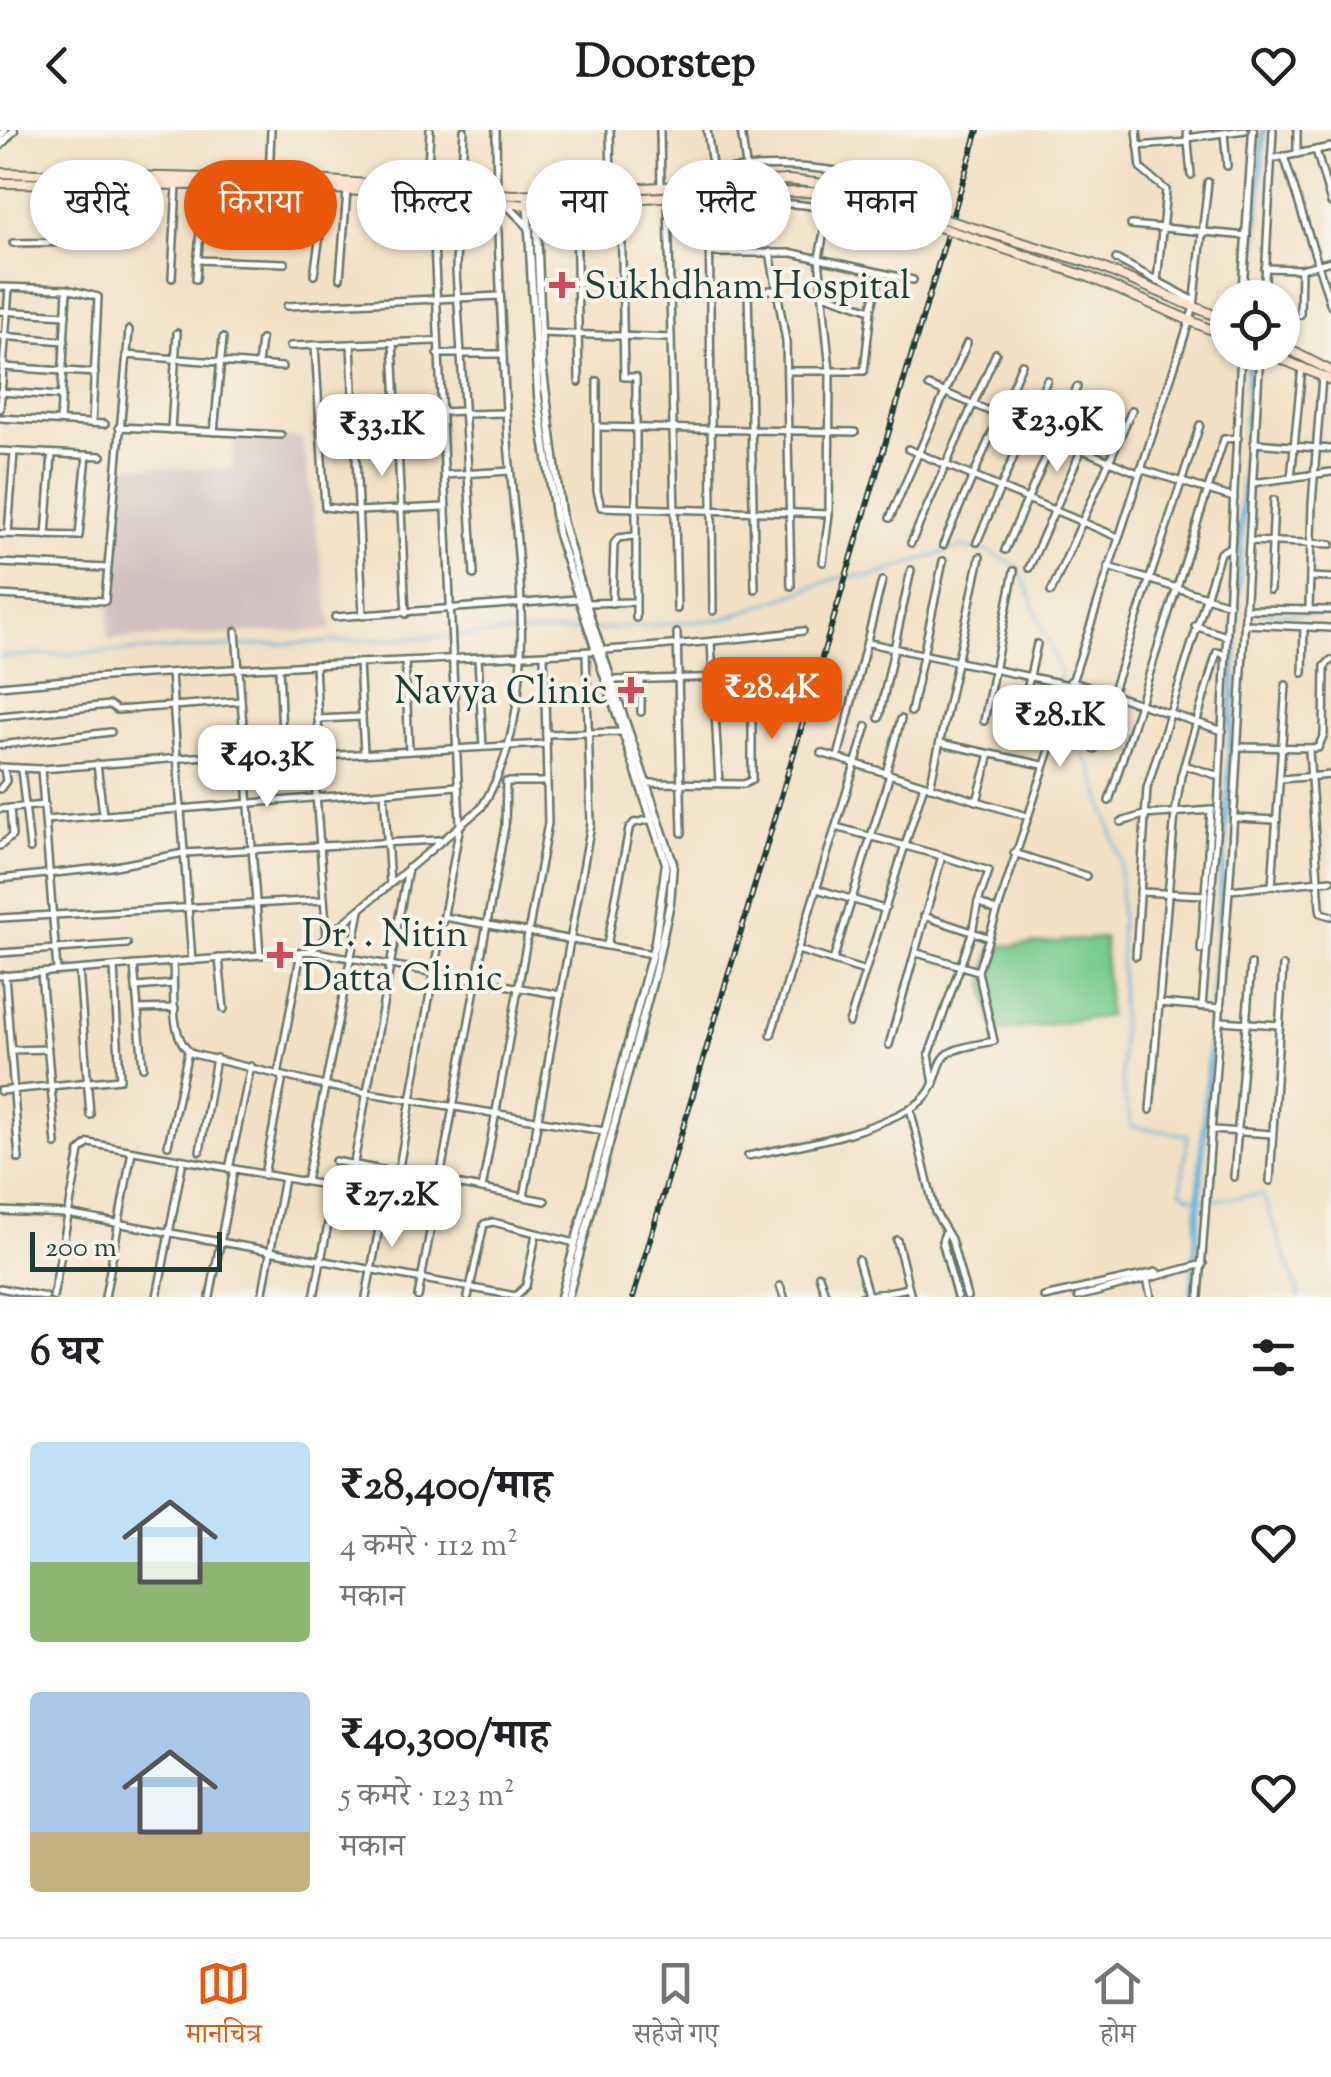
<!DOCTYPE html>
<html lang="hi">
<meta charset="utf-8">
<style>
body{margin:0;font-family:"Sorts Mill Goudy","Noto Serif Devanagari",serif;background:#f2f2f2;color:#202124;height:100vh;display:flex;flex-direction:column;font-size:38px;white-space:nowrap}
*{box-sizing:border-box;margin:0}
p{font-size:32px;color:#757577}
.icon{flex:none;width:55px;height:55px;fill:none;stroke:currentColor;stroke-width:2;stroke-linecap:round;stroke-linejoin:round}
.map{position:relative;height:1167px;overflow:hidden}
.panel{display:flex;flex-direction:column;background:#fff;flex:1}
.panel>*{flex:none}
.top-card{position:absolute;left:30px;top:30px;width:1272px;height:90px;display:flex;gap:20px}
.controls{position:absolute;left:1210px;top:150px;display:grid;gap:20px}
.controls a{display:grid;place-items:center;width:90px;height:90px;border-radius:50%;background:#fff;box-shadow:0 2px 8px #0004;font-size:50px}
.scale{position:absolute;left:30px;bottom:25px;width:192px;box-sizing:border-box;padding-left:10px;border:5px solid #1f3d34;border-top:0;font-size:28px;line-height:35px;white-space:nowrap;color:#1f3d34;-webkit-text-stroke:8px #f7f3e8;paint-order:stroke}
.price{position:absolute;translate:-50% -85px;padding:0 22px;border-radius:20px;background:#fff;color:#222;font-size:32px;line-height:65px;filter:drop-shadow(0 2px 5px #0008)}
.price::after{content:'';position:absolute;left:50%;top:60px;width:30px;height:22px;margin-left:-15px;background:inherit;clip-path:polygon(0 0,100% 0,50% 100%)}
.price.current{background:#ea580c;color:#fff}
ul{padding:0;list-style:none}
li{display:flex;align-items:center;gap:30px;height:250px;padding:0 30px}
li span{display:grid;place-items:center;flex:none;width:280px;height:200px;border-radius:10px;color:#555}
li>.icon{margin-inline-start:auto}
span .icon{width:120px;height:120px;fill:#fffc;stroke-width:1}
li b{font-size:42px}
h2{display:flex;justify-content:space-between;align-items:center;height:120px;padding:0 30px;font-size:42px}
.tag{padding:0 35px;border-radius:45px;background:#fff;box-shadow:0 2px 8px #0004;font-size:35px;line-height:90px}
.tag.current{background:#ea580c;color:#fff}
header{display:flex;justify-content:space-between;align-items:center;height:130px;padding:0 30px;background:#fff;font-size:45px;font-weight:800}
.tab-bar{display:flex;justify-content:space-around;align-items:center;height:140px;border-top:2px solid #e0e0e0;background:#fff;font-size:28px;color:#757577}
.tab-bar a{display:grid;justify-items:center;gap:5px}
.tab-bar .current{color:#ea580c}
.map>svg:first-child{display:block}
</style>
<header><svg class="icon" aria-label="back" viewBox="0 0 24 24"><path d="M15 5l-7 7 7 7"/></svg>Doorstep<svg class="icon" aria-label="heart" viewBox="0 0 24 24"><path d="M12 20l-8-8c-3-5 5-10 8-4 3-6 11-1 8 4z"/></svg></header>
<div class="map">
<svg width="1331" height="1167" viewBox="0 0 1331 1167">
<rect width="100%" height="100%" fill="#f7f3e8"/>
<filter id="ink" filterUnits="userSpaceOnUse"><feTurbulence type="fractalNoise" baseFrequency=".01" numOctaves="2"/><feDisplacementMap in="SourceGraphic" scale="20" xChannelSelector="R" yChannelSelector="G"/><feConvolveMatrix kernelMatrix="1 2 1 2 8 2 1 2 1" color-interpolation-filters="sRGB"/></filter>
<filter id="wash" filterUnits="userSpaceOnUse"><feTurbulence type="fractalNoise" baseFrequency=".0048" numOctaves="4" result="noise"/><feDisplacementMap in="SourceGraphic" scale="40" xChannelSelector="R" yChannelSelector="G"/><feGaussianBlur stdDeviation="2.25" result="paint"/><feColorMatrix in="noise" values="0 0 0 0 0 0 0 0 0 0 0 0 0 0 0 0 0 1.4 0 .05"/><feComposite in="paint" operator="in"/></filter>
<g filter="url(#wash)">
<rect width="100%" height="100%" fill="#f2e0c4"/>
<path fill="#d1bfbf" d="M235,306l67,2 30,192 -225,9 15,-173 110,4z"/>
<path fill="#76ca8e" stroke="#4a8461" stroke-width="2.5" d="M1104,808l4,78 -113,16c-7,-30 -17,-56 -1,-85z"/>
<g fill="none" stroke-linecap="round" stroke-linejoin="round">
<g stroke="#63b3dd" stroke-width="2.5">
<path d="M1258,482l73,3"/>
<path d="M596,500l128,-11 116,-42 33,-1 87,-29 29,5 30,15 42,108 -4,21 10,13 3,30 22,29 28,91 2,224 9,43 57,9 -7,56c24,18 56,3 82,4l37,102"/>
<path d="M0,527l588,-27"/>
</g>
<g stroke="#63b3dd" stroke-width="6">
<path d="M1253,168l10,-168"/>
<path d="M1192,1167l36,-507 22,-438"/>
</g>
</g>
</g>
<g filter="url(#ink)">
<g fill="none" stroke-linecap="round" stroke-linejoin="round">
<g stroke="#697666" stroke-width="10">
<g id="minor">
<path d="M610,0l1,59"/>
<path d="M660,0l1,57"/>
<path d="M707,0l6,42"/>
<path d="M741,0l5,36"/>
<path d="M1137,0l4,39 25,21 -9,92"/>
<path d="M1187,0l4,45"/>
<path d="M1224,3l3,33"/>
<path d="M1187,8l58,-8"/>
<path d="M1138,16l50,-4"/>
<path d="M1316,20l15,53"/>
<path d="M1297,24v-24"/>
<path d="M1284,26l47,150"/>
<path d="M1271,29l60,-12"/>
<path d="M269,49l2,-49"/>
<path d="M706,52l7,-10c45,-8 85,-7 130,0"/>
<path d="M427,56l3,-56"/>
<path d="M461,60l3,-60"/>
<path d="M694,67c41,18 92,-3 134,14l-9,47 11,113 -1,143 -6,48"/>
<path d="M668,69l9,410"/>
<path d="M458,71l-2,69 18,305"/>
<path d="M621,71l3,176h12v241"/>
<path d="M576,73l3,179"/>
<path d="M709,74l4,407"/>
<path d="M1131,95l116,11"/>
<path d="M199,97l83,-2 8,-6 9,-33"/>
<path d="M13,113l76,-1 8,-59"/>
<path d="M770,122l16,89 5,245"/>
<path d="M709,123h84l120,27"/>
<path d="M1116,129l77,41"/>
<path d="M197,130l88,3"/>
<path d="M1265,138l36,1 30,-8"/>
<path d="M314,145l13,-86"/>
<path d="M172,148l5,-93"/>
<path d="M340,148l7,-87"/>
<path d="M196,149l8,-94"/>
<path d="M540,153l82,-1"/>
<path d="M0,157l67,2 31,8 -6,126"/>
<path d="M748,161l7,298"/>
<path d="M710,162l67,-2"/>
<path d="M823,164l48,16"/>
<path d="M1264,168l9,-168"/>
<path d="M287,176l213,-10"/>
<path d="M0,181l66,4"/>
<path d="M1300,185l1,-46"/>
<path d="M540,203l131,5"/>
<path d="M0,206l65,5"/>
<path d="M393,213l13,271"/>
<path d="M351,214l12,272"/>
<path d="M315,215l10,162 33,4 87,-4"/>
<path d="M290,216l146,-5"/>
<path d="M437,224h66"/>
<path d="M126,225l156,12"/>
<path d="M258,235l3,-25"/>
<path d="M3,237l92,6"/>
<path d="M787,241h77l7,-61 10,-37"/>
<path d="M597,251v110l4,16 228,7"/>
<path d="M929,256l209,87"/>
<path d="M0,262l62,4"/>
<path d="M0,279l9,-121"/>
<path d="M440,282l24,-1"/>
<path d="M464,284l42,-1"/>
<path d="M0,288l105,6"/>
<path d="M60,291l7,-131"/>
<path d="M319,292l121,-5"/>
<path d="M119,297l162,8"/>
<path d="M597,297l258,5"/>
<path d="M171,300l6,-97"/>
<path d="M214,302l9,-94"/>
<path d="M356,311l42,-1"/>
<path d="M1254,313l77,6"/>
<path d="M908,319l210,88"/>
<path d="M0,321l102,5"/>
<path d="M1140,339l94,29"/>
<path d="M444,345l66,-4"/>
<path d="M1291,348l11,-111"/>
<path d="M1253,353l78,-11"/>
<path d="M890,388l77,-175"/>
<path d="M0,404l79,2 8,-81"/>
<path d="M8,404l6,-82"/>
<path d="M46,406l6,-82"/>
<path d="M1250,411l81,3"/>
<path d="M977,412l70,-162"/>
<path d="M911,413l85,-190"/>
<path d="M943,415l79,-181"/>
<path d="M1005,420l72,-163"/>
<path d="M0,433l107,5"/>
<path d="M1108,437l121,37"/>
<path d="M1029,438l75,-169"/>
<path d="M1310,447l21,1"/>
<path d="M1270,460l4,-90"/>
<path d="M1051,462l81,-182"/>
<path d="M0,465l105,6 24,-271"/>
<path d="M586,473l49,-1"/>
<path d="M612,473l2,-59 4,-6 16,-2"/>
<path d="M1309,478l3,-104 10,-127"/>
<path d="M1245,479l86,1"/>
<path d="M335,487l242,-18"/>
<path d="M1244,494l87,4"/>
<path d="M1195,496l31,10"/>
<path d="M236,501l24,324"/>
<path d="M677,503l5,200"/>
<path d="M711,512l8,140"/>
<path d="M869,513l200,42"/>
<path d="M478,528l5,89"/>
<path d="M405,531l4,89"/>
<path d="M359,533l5,90"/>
<path d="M315,535l5,90"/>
<path d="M279,537l4,91"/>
<path d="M171,543l21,288"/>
<path d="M1303,543l1,-46"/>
<path d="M612,550l160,-4"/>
<path d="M1070,551l153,50"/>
<path d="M641,553v29"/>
<path d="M0,556c267,-27 536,-21 803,-55"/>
<path d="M911,582l32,-151"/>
<path d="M1022,583l15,-69"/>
<path d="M0,586l110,-11 7,5 124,-9"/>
<path d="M879,588l32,-148"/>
<path d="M318,589l44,-2"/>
<path d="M984,591l30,-150"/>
<path d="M546,604l76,-2"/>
<path d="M940,613l103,22"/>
<path d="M0,615l111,-13"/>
<path d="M1238,617l80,1 6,-14 1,-68 6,-6"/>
<path d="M1094,619l106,-324"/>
<path d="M1309,621l11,156 1,6 10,3"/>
<path d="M821,623l205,63"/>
<path d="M313,626l14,180"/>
<path d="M838,627l44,-176"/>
<path d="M246,630l300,-16"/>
<path d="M97,634l6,50"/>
<path d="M1184,635l35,11"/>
<path d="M0,637l41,2 204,-16"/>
<path d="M21,639l9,80"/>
<path d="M41,639l16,201"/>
<path d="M886,643l15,-54"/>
<path d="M1280,649l51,-4"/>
<path d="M507,652h39"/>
<path d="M647,653l97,1 8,-4v-103"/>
<path d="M930,657l50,-230"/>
<path d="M0,659l6,-8 -2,-13"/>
<path d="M384,662l6,92"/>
<path d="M977,671l13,-47"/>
<path d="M1109,671l115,-362 14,-1"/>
<path d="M0,679l45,-4"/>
<path d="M1235,688l42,2"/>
<path d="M46,690l411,-34"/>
<path d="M1121,692l23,-7 68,-5"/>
<path d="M836,697l106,29"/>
<path d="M0,716l12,-10 -2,-28"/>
<path d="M1014,723l72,23"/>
<path d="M0,749l110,-12 74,-14 255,-13"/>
<path d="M1272,756l14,-201"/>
<path d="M817,759l67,20"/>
<path d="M1230,760l101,-10"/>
<path d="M1140,762l65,3"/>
<path d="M924,786l63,21"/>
<path d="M444,787l208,37"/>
<path d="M0,788l324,-18"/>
<path d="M607,815l22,-116 5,-6 19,-4"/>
<path d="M798,820l67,21"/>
<path d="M1201,820l10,-140"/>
<path d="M310,821l171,-143c66,-102 33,-265 26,-381 -6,-99 -10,-198 -11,-297"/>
<path d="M0,823l127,-9"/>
<path d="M917,823l61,18"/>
<path d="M1136,826l11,-168 73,-235 10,-6"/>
<path d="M219,828l5,51"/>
<path d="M833,831l57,-187"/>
<path d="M173,832c2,26 -5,78 20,92l132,32 279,45"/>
<path d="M134,835l9,102"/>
<path d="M79,840l11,145"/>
<path d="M41,843l15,171"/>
<path d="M5,845l14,184"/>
<path d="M0,846l310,-25 251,44"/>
<path d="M136,857l37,-3"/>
<path d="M1159,873l62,5"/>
<path d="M1202,877l16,-197 23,-458"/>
<path d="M138,879l37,-1"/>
<path d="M1220,891l59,4"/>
<path d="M849,893l75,-238"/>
<path d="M771,905l96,-309"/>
<path d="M889,915l53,-189 47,15 -11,31 16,8"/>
<path d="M11,920l37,-1"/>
<path d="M278,945l23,-123"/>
<path d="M934,954l-5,-29 43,-122 6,-31"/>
<path d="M0,961l120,-12 -6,-112"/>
<path d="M910,978l25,104 16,27 16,58"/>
<path d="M1150,980l25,-297 6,-37 36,-124 9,3"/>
<path d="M1213,1000l59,4"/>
<path d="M168,1015l20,-93"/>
<path d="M200,1021l16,-93"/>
<path d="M748,1026c55,-12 113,-20 163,-48 31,-17 22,-44 38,-55 12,-7 32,-9 45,-12l-16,-70 216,-664 14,-125"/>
<path d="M335,1031l210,40"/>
<path d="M229,1039l22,-103"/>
<path d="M398,1043l62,-348 -28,-628"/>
<path d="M264,1045l19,-98"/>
<path d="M1234,1047l17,-213"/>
<path d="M1270,1051l13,-215"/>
<path d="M306,1052l54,-271"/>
<path d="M482,1059l66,-366 -4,-168"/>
<path d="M349,1060l59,-322"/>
<path d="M524,1067l67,-373 -5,-171"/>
<path d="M0,1081l67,3 449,82 10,-10 10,-52"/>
<path d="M945,1103l-3,8 15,56"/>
<path d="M897,1110l14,57"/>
<path d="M858,1130l10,35"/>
<path d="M819,1145l7,22"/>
<path d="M1147,1149l4,18"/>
<path d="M780,1156l4,11"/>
<path d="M0,1158l45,9"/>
<path d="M53,1167l27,-146 9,-8 347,62"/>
<path d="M105,1167l27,-146"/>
<path d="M157,1167l26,-137"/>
<path d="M210,1167l24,-128"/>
<path d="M262,1167l22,-119"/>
<path d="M314,1167l21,-109"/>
<path d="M366,1167l19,-100"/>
<path d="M418,1167l87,-471 1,-44"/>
<path d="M468,1167l16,-73 9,-2 82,21"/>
<path d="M861,1167l48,-9"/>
<path d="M1044,1167l113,-25"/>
<path d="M1078,1167l125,-33"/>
<path d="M1199,1167l32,-434 29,-511"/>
</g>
</g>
<g stroke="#697666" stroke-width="11">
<g id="tertiary">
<path d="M0,6l5,-6"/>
<path d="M0,16l14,-16"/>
<path d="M527,65l11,201 20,139 108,328 -11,79 -94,355"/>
<path d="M536,65l6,169 20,156 29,100 82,243 -3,40 -15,69 -87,325"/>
<path d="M506,74l22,22"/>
<path d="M536,97l23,-22"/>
<path d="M1242,168l11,-168"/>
</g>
</g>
<g stroke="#697666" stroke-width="12">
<g id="secondary">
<path d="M0,43l328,8 186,14 274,-15 45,5 74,23"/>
<path d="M0,53l299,3 228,19 202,-12 86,-1 100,27"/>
<path d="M1093,134l135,57"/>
<path d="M1089,147l139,60"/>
<path d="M1282,216l49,25"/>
<path d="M1265,222l66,28"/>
</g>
</g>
<use href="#minor" stroke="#fff" stroke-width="5"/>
<use href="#tertiary" stroke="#fff" stroke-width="6"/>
<use href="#secondary" stroke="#fde4d1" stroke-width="8"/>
<g stroke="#1f3d34" stroke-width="6">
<path id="rail" d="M633,1167l345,-1167"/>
</g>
<use href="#rail" stroke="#f7f3e8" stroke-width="2.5" stroke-dasharray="8" stroke-linecap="butt"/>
<g stroke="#697666" stroke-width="12" stroke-linecap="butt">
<g id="secondary-bridge">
<path d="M907,78l186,56"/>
<path d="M915,89l174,58"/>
</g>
</g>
<use href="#secondary-bridge" stroke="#fde4d1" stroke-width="8"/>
</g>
</g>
<g fill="#d1495b" stroke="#f7f3e8" stroke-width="4">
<path d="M557 140h10v10h10v10h-10v10h-10v-10h-10v-10h10z"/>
<path d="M626 545h10v10h10v10h-10v10h-10v-10h-10v-10h10z"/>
<path d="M275 810h10v10h10v10h-10v10h-10v-10h-10v-10h10z"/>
</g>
<g text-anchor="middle" stroke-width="8" stroke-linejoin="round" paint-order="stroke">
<g font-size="38" fill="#1f3d34" stroke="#f7f3e8" text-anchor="start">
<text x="584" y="168">Sukhdham Hospital</text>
<text x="608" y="573" text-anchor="end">Navya Clinic</text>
<text x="302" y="816">Dr. . Nitin<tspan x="302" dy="44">Datta Clinic</tspan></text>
</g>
</g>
</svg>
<div class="controls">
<a><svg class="icon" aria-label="locate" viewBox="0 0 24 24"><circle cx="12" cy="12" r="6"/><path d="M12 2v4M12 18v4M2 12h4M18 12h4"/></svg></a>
</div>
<div class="scale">200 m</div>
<b class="price" style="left:1057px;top:345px">₹23.9K</b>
<b class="price" style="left:382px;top:349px">₹33.1K</b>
<b class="price current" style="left:772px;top:612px">₹28.4K</b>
<b class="price" style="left:1060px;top:640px">₹28.1K</b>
<b class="price" style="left:267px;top:680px">₹40.3K</b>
<b class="price" style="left:392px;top:1120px">₹27.2K</b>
<div class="top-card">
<a class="tag">खरीदें</a>
<a class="tag current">किराया</a>
<a class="tag">फ़िल्टर</a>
<a class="tag">नया</a>
<a class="tag">फ़्लैट</a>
<a class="tag">मकान</a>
</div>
</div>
<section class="panel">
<h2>6 घर<svg class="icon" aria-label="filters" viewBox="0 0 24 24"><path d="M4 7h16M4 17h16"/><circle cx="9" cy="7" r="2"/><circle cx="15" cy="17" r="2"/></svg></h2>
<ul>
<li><span style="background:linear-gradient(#bfe0f5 60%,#8fb573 0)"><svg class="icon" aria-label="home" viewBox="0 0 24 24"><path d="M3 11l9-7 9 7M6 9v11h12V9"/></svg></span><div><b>₹28,400/माह</b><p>4 कमरे · 112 m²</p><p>मकान</p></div><svg class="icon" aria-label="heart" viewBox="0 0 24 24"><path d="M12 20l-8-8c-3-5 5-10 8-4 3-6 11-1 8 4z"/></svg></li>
<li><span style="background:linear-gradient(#a9c7e8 70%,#c2b280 0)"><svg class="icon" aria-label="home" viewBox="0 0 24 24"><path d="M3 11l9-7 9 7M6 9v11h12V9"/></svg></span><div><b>₹40,300/माह</b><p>5 कमरे · 123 m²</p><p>मकान</p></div><svg class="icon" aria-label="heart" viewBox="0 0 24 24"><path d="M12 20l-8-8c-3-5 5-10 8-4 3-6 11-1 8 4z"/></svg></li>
</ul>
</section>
<nav class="tab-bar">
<a class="current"><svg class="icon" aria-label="map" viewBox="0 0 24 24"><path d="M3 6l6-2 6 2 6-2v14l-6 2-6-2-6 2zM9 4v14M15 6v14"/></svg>मानचित्र</a>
<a><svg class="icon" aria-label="saved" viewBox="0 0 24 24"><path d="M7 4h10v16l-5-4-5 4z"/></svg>सहेजे गए</a>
<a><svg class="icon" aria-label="home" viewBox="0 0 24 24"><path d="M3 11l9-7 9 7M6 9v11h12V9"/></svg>होम</a>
</nav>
